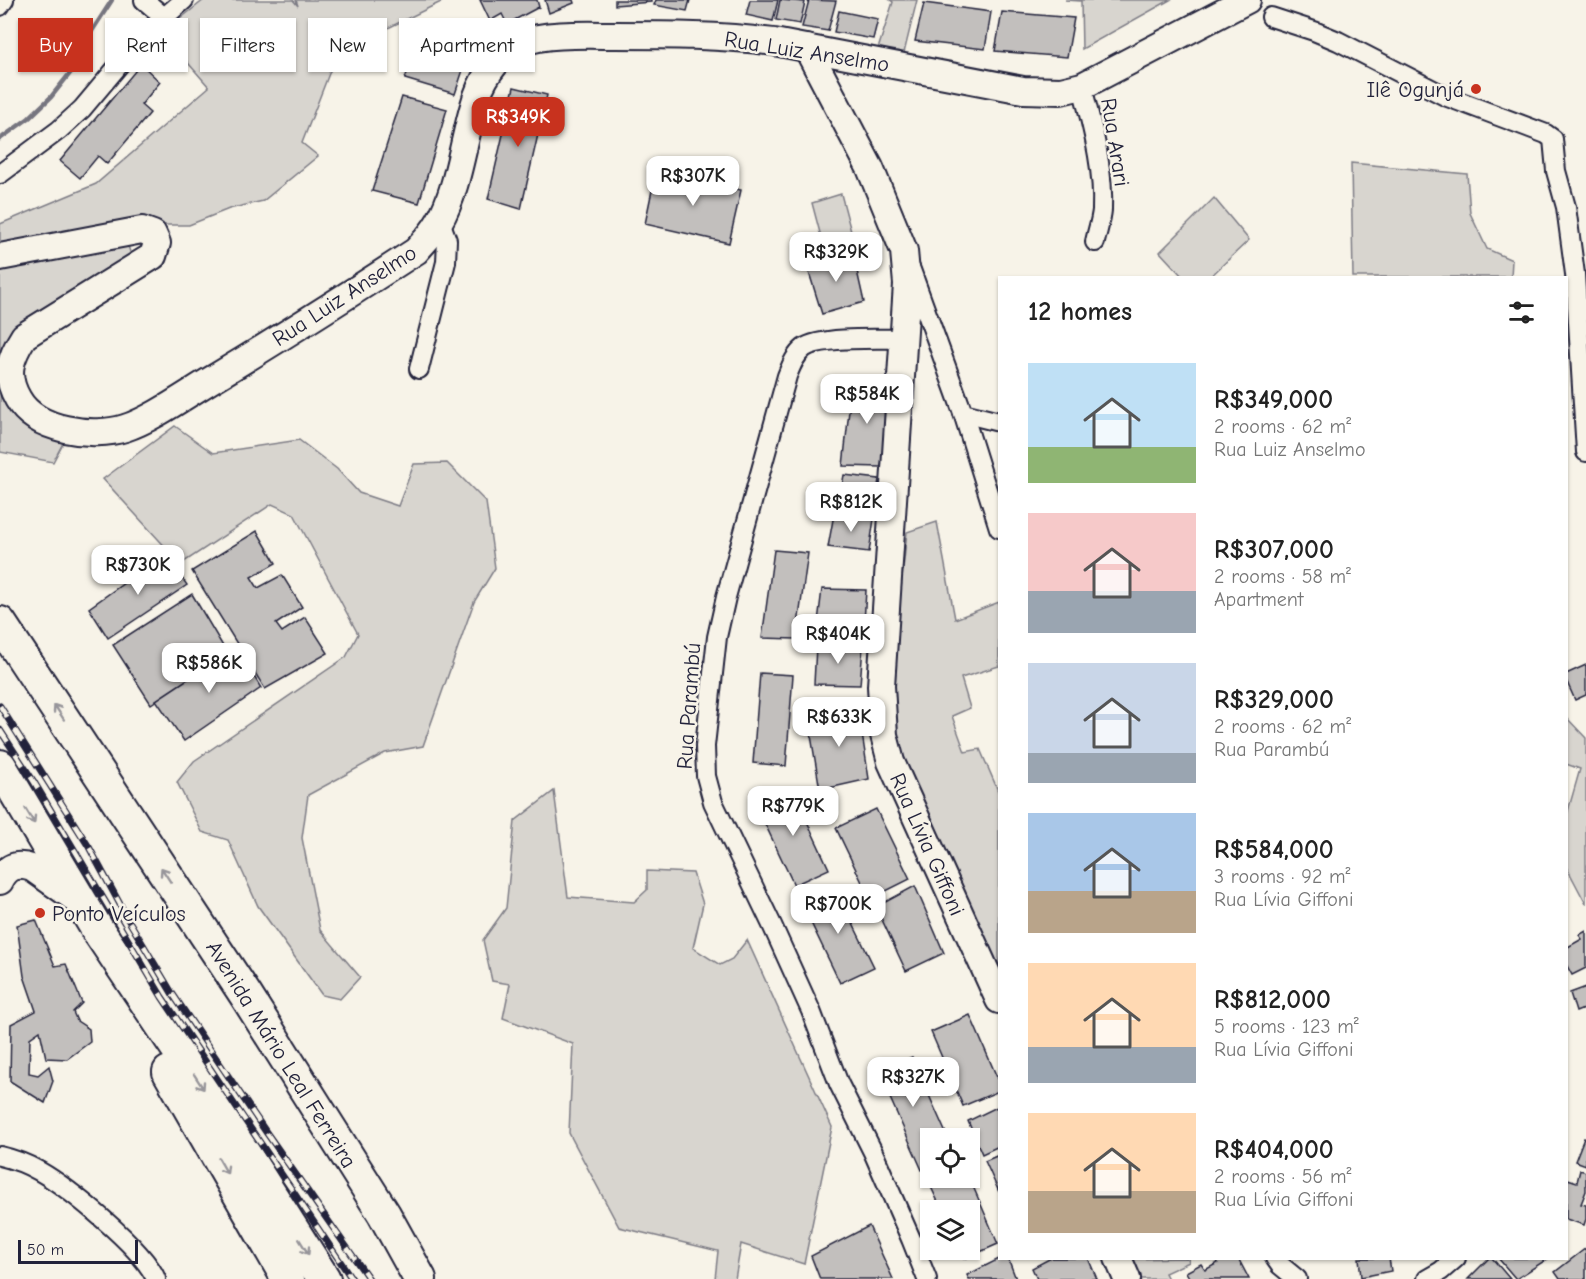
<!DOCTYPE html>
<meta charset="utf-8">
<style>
body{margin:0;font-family:"Comic Neue",sans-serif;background:#f6f6f6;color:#222;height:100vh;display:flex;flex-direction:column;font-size:22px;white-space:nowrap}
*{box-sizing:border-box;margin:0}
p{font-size:20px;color:#767676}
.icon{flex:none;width:33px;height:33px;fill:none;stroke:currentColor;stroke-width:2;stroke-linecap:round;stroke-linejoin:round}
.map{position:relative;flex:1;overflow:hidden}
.side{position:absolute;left:998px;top:276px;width:570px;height:984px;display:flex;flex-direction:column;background:#fff;border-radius:0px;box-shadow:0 2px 4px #0004}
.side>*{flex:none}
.banner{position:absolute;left:18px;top:18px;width:570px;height:54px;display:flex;gap:12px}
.fabs{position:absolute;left:920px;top:1128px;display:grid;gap:12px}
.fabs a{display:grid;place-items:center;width:60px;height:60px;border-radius:0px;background:#fff;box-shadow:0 2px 4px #0004;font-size:30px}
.scale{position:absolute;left:18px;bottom:15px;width:120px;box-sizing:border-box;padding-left:6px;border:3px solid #22223b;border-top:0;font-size:16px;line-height:21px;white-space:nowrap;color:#22223b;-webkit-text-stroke:4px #f7f3e8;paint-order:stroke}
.price{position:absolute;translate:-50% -51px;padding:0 14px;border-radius:12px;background:#fff;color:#222;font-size:20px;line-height:39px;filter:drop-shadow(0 2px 3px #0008)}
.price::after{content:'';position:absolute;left:50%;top:36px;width:18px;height:14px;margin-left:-9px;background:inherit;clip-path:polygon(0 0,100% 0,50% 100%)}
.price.current{background:#c8321e;color:#fff}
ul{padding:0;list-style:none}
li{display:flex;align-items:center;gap:18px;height:150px;padding:0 30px}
li span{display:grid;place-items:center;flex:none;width:168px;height:120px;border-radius:0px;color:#555}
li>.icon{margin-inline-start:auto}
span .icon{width:72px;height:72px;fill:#fffc;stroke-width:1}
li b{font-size:26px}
h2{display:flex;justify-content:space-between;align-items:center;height:72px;padding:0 30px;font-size:26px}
.chip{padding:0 21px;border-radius:0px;background:#fff;box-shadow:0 2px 4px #0004;font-size:21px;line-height:54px}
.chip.current{background:#c8321e;color:#fff}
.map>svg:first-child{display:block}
</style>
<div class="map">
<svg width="1586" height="1279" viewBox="0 0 1586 1279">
<rect width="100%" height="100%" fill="#f7f3e8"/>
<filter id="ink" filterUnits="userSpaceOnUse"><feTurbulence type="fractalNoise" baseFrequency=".0167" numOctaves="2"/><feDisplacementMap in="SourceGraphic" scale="12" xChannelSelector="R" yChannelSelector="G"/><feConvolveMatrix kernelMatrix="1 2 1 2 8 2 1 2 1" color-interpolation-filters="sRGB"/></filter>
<g filter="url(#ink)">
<g fill="#d8d5cf" stroke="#7d7c85" stroke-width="1.5">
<path d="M204,0h89l5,6 -2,-6h149l-108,53 -35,90 16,13 -55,45 -34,8 -40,16h-24l-165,29v-30l96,-40 113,-97 -47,-54z"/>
<path d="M890,0h27l-13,53 -26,-4 15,-47z"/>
<path d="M1065,0h105l-88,49 -1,-48z"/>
<path d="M1351,163l116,11 3,39 17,36 25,11 -1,17h-158z"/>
<path d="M841,194l12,45 -29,9 -12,-45z"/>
<path d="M1214,198l35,42 -39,37h-27l-23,-25z"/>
<path d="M128,246l3,9 -131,105v-89l89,-20z"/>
<path d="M0,379l27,46 36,18 -10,19 -53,-10z"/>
<path d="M175,426l38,27 86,-13 38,29 22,24 39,13 16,-42 33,-1 39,39 9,66 -21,34 -51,144 -38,7 -77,42 -6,43 18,92 40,47 -20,22 -18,-4 -64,-89 -30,-66 -26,-8 -25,-50 17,-21 152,-104 12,-23 -64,-120 -22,-10 -91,60 -78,-85z"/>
<path d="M937,522l18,97 44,-17v64l-38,12 9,30 -18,8 13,36 15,-3 19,44v192l-105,-236 -3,-65 16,-152z"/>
<path d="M1566,717l20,21v166l-20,-38v-48l14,-49 -14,-5z"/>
<path d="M554,791l14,106 66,5 13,-12v-19l46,2 10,31 -10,44 27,17 12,-6 15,-19 85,187 -28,137 -63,-20 -6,35h-20l3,-28 -99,-24 -50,-94 4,-89 -70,-26 7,-34 -18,-3 -9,-41 23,-32 9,-87z"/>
<path d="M1188,1258l1,4 -24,11 3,6h-34l-9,-20z"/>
</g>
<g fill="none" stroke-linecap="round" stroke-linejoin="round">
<path stroke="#76747f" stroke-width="4.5" d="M0,139l29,-21 22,-21 24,-30 15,-33 22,-34"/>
</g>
<g fill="#c2bfbd" stroke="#22223b" stroke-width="1.5">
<path d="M480,0h57l2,7 -32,17 -5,-10 -12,7z"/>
<path d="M545,0h28l1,3 -25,10z"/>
<path d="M615,0h36v2l-36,3z"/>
<path d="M656,0h34l-3,11 -33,-6z"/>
<path d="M750,0h28l-5,21 -27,-6z"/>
<path d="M780,0l25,2 -5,22 -24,-4z"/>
<path d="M809,0l27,1 -8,30 -26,-4z"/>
<path d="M924,3l67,9 -6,37 -70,-8z"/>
<path d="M839,11l39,8 -5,20 -39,-7z"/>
<path d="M1002,12l72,6 -7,39 -72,-6z"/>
<path d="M419,37l50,15 -14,42 -50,-15z"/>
<path d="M141,64l19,18 -19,23 9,8 -43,51 -9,-8 -18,22 -20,-17z"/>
<path d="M514,87l33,8 -26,114 -33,-10z"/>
<path d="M402,97l45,12 -28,94 -47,-12z"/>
<path d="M656,171l85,19 -12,53 -84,-19z"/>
<path d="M853,253l11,49 -42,12 -15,-48z"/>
<path d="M852,383h38l-9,84 -38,-1z"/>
<path d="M844,475l35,4 -5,34 -36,-5z"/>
<path d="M834,514l40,5 -5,33 -41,-5z"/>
<path d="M257,531l19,32 -25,14 7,11 24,-13 20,32 -26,17 6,8 23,-15 23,36 -63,36 -73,-118z"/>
<path d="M774,550l34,3 -12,86 -34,-1z"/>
<path d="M165,554l22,31 -79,53 -19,-30z"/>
<path d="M822,589l44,1 -2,33 -46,-1z"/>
<path d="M192,594l35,59 -76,51 -38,-59z"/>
<path d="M816,646h47l-3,39 -46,-1z"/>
<path d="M236,647l25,41 -77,53 -28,-41z"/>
<path d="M1586,665v30l-11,5 -9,-20v-6z"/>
<path d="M760,673l33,2 -7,91 -33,-3z"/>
<path d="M858,708l11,71 -49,11 -12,-73z"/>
<path d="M792,789l37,80 -35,16 -37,-78z"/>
<path d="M876,809l34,70 -40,20 -34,-71z"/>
<path d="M915,886l29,67 -38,18 -30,-64z"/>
<path d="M835,887l39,80 -34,16 -38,-79z"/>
<path d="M36,920l19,46 11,-2 16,39 -9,9 4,9 12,8 1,13 -23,17 -21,-1 -6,-27 -10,7 -1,35 9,2 11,-9 4,15 -8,22 -35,-22 1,-57 25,-13 -12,-35 -7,-51z"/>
<path d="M1586,931v37l-14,7 -6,-11v-16l16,-9 -3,-4z"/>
<path d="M1586,987v21l-10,4 -6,-19z"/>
<path d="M970,1015l29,67v9l-36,15 -32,-74z"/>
<path d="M912,1057l36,81h-18v28l-8,4 -44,-99z"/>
<path d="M999,1106v40l-17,8 -14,-33z"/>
<path d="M1584,1138l2,1v26l-11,-4z"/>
<path d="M999,1155v37l-14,-31z"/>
<path d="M1580,1170l6,2v19l-5,13 5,1v14l-2,6 -18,-6v-33l2,-7 9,3z"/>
<path d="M969,1177l29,67 -34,15 -4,-9h9v-40h-27l-11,-23 19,-9z"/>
<path d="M869,1226l24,53h-73l-9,-23z"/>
<path d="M1586,1248v31h-26l-5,-7z"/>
<path d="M1001,1258h7l8,21h-47l-2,-4z"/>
<path d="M1051,1258h37l9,21h-60l-5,-11z"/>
<path d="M1216,1258h22l11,21h-59l-4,-7 15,-8 4,6 13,-7z"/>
<path d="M1359,1258h30l2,13 -30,6z"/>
<path d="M1489,1258h3l18,21h-42z"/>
<path d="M1498,1258h51l-33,21z"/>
</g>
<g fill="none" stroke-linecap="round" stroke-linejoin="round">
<g stroke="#22223b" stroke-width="22">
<g id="street">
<path d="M144,0l20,17"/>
<path d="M0,6l4,-6"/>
<path d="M1271,17l43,14 24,10 107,55 101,38 7,5 3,32 10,36 9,67 11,178"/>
<path d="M1082,86c10,41 22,82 20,124 -1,11 -5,22 -7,32"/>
<path d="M0,174l59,-44 23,-21 63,-75 39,-34"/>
<path d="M911,270l52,143 36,9"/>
<path d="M904,339c-23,0 -83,-3 -100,9 -9,7 -13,18 -17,28l-61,221 -9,40 -12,109 1,30 7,26 59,123 39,86 28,73 34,68 38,87 16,40"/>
<path d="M419,369l27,-107 1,-22 -7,-19"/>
<path d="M963,413l36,115"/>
<path d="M0,1156c13,3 27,8 39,15 30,17 104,77 117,108"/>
<path d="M1275,1258l5,7 17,14"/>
<path d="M1427,1279l14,-8 15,-13"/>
</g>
</g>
<g stroke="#22223b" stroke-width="30">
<g id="secondary">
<path d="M807,48l63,120 34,83 3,33 -26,402 3,49 7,27 108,238"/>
<path d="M0,257l142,-27 11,4 4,9 -4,13 -129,80c-14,22 -20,39 -6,63 18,32 75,39 107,29 28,-9 65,-36 91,-51 68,-41 134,-83 200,-126 8,-9 17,-18 23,-29 20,-33 25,-89 38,-126 8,-23 25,-45 47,-54 21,-9 66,-7 90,-7 54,0 107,0 160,7l249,48 38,1 21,-5 165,-86"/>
<path d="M0,881c7,-15 17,-18 32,-13l45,32"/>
<path d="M1118,1258l9,21"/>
</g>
</g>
<g stroke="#22223b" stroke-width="36">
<g id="highway">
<path d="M0,623l245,371 139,220 36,65"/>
<path d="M0,766l97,163 84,125 143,225"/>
<path d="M169,1072l119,207"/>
</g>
</g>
<use href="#street" stroke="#f7f3e8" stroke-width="18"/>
<use href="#secondary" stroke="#f7f3e8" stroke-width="26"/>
<use href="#highway" stroke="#f7f3e8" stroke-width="32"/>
<g stroke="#22223b" stroke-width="7">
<g id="rail">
<path d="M0,706l89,141 40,74 43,72 94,139 103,147"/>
<path d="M0,730l34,52 128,215 190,282"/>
</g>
</g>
<use href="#rail" stroke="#f7f3e8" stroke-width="4.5" stroke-dasharray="14" stroke-linecap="butt"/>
</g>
<defs><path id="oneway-shaft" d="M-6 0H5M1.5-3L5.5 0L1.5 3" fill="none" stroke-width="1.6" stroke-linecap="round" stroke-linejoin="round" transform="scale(1.5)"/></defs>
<g stroke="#97959a">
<use href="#oneway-shaft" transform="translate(59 712) rotate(-123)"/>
<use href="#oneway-shaft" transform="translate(30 816) rotate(59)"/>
<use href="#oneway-shaft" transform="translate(166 875) rotate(-123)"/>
<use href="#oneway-shaft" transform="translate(199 1082) rotate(57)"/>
<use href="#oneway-shaft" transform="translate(223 1166) rotate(60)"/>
<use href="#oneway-shaft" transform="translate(304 1247) rotate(58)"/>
</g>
</g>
<g fill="#c8321e" stroke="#f7f3e8" stroke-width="2">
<circle cx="1476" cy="89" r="6"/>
<circle cx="40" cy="913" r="6"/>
</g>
<g text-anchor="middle" stroke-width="5" stroke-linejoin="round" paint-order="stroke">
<g font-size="22" fill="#22223b" stroke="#f7f3e8">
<text transform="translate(807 51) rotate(9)" y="8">Rua Luiz Anselmo</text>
<text transform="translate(1116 142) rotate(81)" y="8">Rua Arari</text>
<text transform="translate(344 295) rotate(-33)" y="8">Rua Luiz Anselmo</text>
<text transform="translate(688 706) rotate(-86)" y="8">Rua Parambú</text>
<text transform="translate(928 844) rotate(66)" y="8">Rua Lívia Giffoni</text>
<text transform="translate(282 1054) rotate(58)" y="8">Avenida Mário Leal Ferreira</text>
</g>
<g font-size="22" fill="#22223b" stroke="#f7f3e8" text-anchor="end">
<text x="1464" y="97">Ilê Ogunjá</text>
<text x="52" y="921" text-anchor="start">Ponto Veículos</text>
</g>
</g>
</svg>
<div class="fabs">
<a><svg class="icon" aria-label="locate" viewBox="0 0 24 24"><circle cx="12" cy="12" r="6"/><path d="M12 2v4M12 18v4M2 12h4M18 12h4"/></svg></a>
<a><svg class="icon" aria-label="layers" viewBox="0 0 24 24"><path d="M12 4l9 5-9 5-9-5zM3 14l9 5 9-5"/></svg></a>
</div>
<div class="scale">50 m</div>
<b class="price current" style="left:518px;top:148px">R$349K</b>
<b class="price" style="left:693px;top:207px">R$307K</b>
<b class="price" style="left:836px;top:283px">R$329K</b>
<b class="price" style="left:867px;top:425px">R$584K</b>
<b class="price" style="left:851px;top:533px">R$812K</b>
<b class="price" style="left:138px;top:596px">R$730K</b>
<b class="price" style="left:838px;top:665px">R$404K</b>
<b class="price" style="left:209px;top:694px">R$586K</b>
<b class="price" style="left:839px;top:748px">R$633K</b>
<b class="price" style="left:793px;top:837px">R$779K</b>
<b class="price" style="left:838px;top:935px">R$700K</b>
<b class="price" style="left:913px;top:1108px">R$327K</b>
<div class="banner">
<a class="chip current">Buy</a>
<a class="chip">Rent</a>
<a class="chip">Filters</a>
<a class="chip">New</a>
<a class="chip">Apartment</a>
</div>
<section class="side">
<h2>12 homes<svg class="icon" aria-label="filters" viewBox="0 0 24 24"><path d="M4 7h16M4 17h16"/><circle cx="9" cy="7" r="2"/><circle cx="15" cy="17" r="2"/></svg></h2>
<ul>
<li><span style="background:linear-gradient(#bfe0f5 70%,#8fb573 0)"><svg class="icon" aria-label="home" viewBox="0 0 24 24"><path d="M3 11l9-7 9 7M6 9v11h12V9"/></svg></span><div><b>R$349,000</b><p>2 rooms · 62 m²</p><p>Rua Luiz Anselmo</p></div></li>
<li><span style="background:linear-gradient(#f6c9c9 65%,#9aa5b1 0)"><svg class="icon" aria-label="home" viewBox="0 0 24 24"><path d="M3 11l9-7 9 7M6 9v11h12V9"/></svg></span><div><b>R$307,000</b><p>2 rooms · 58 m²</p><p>Apartment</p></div></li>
<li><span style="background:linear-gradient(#c9d6e8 75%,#9aa5b1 0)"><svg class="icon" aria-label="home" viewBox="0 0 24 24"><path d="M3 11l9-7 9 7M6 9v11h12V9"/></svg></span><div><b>R$329,000</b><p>2 rooms · 62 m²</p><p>Rua Parambú</p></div></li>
<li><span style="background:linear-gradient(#a9c7e8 65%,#b9a48a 0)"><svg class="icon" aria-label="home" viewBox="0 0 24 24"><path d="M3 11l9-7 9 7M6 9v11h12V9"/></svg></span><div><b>R$584,000</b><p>3 rooms · 92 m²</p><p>Rua Lívia Giffoni</p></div></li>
<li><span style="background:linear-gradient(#ffd9b3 70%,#9aa5b1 0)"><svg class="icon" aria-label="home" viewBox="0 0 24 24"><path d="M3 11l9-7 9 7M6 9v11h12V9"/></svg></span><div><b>R$812,000</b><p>5 rooms · 123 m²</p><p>Rua Lívia Giffoni</p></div></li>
<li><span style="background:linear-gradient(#ffd9b3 65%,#b9a48a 0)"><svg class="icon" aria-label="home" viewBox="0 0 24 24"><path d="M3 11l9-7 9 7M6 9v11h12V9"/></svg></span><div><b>R$404,000</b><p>2 rooms · 56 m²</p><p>Rua Lívia Giffoni</p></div></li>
</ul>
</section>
</div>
